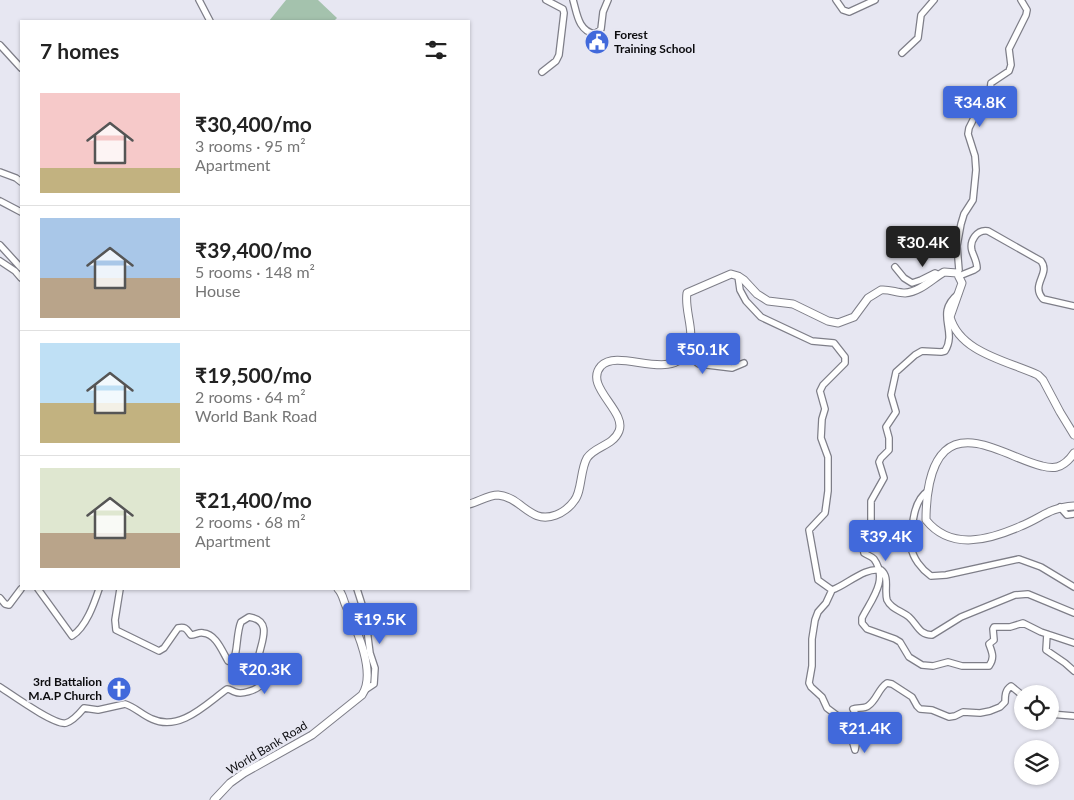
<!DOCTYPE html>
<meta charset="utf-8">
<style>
body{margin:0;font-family:Lato,sans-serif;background:#f2f2f2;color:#222;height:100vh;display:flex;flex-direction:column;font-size:19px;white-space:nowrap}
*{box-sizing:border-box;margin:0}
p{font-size:16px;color:#767676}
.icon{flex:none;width:28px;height:28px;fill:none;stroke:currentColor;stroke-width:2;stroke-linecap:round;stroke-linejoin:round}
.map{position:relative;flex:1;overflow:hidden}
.panel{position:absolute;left:20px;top:20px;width:450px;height:570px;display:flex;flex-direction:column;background:#fff;border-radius:0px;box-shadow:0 1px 4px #0004}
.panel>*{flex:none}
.buttons{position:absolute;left:1014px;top:685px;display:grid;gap:10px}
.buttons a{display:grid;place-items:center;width:45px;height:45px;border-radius:50%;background:#fff;box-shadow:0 1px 4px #0004;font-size:25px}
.price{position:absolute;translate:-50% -42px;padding:0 11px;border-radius:5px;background:#4169db;color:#fff;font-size:16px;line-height:32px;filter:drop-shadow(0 1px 2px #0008)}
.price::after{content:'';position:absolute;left:50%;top:30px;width:15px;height:11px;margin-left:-8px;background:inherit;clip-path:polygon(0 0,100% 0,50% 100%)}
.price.active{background:#222;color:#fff}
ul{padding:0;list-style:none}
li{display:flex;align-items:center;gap:15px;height:125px;padding:0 20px}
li+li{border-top:1px solid #e0e0e0}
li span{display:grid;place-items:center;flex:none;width:140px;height:100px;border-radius:0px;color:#555}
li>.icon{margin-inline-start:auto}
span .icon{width:60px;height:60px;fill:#fffc;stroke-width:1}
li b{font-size:21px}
h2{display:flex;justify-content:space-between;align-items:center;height:60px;padding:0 20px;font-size:21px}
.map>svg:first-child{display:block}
</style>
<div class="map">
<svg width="1074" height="800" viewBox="0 0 1074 800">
<rect width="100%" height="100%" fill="#e7e7f2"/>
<!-- green -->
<path fill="#a4c2ad" d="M 286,0 L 318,0 L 337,18 L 334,21 L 269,21 Z"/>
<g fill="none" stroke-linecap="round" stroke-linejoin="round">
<defs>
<path id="minor" d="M 199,0 L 210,21
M 573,0 C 577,13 578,31 595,34 L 601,29 L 603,12 L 608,0
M 836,0 L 843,10 L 849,12 L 875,0
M 0,45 L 21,68
M 902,53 L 918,38 L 921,15 L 934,0
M 542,72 L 556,61 L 559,55 L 564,13 L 563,9 L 546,0
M 0,172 L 16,178 L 21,182
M 0,201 L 21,212
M 0,245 L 21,268
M 0,261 L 15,271 L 21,278
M 895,267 L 904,278 L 912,283 L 921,280 L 935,273 L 939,275
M 957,273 L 959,270 L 957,246 L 961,224 L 964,214 L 973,200 L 976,170 L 975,156 L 968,134 L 969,128 L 977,112 L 989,100 L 991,83 L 1009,71 L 1011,65 L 1009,49 L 1026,15 L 1027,10 L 1021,0
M 738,276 L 740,290 L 746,301 L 761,317 L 812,341 L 834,343 L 845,357 L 845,363 L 823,385 L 820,391 L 825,409 L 822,419 L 821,438 L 828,457 L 828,491 L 825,513 L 809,530 L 818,580 L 832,590 C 847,585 864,567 881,570 C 890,577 884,590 887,600 C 891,609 902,611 909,617 C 917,624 919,635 932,635 L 961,617 L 1015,595 L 1028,594 L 1074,613
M 959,276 L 974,270 L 977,268 C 977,262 974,257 972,251 C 969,241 977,229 988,231 L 1041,261 C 1051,274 1030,284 1043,299 L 1074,306
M 958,294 C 934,314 958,330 945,351 L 941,352 L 922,351 L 915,355 L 896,372 L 891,395 L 896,412 L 886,427 L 889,438 L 889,450 L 881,458 L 879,462 L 884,478 L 871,501 L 871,523 L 863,547 L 864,553 C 867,555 871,556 874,559 C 889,580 871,600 862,618 L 862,623 L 867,629 L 895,639 L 900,642 L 909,657 L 922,665 L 933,666 L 948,662 L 962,666 L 989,666 C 995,658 992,652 989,644 L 994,640 L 993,629 L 994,627 L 1010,627 L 1023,623 L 1041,632 L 1074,643
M 691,341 C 694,350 689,358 699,364 L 732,368 L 744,363
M 928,491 C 912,501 912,529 911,547 C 913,558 921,569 931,576 L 946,575 L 1019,559 L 1041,567 L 1074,587
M 1060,507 L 1067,515 L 1074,514
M 38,589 L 72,636 C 86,627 94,604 99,589
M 357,589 L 365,614 L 370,653 L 375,668 L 374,684 L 365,690
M 832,590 L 826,603 L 818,612 L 815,620 L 812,639 L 812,666 L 809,683 L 811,687 L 822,697 L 827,708 L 843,720 L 848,726 L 855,750 L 859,727 L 858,718 L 853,709 C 857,707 864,709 868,706 C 877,700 878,689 887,683 L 892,684 L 912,697 L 917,706 L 920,709 L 932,710 L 949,717 L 955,716 L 963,712 L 980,713 L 990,711 L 1000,707 L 1005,702 C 1005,696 1005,690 1011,686 L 1022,695
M 0,598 L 5,604 L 9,605 L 21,589
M 1047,634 L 1046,650 L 1065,663 L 1074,671
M 0,687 C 11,694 55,726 66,723 C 73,721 79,714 84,708 L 98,710 L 125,704 C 135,707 142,715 152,719 C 180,732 206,704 227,689 C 230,689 232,691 235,692 C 242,695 255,690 260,686 C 263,676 258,671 258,662 C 258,647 276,621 249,617 L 241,622 C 236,633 238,656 232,662 L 228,661 C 222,651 216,634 203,633 C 199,632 195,635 191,635 C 187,630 186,626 178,628 L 164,648 L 159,651 L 116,630 L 115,620 L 120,589
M 1050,714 L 1074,716"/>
<path id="major" d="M 1074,453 C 1070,459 1064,465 1057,467 C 1052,468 1046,467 1042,466 C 1014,460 970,428 945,451 C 929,466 926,499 926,520 C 951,551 989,540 1021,526 C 1043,517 1048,508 1074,506
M 469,504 C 478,502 488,495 498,495 C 522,497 530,525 556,515 C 562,513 570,507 574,501 C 582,492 580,470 587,458 C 595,446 613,446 619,431 C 627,411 583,386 601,366 C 619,347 673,384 688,349 C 696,332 684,311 687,293 L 731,274 L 738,276 L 744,280 L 757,294 L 768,301 L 793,304 L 828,321 L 838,323 L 854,317 L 868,298 L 881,290 C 889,289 897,293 905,293 C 920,292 932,279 944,272 L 957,273 L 962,283 L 950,317 C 960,353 1008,361 1038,375 L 1043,380 L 1060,412 L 1074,435
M 214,800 L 230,783 L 244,773 L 312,735 L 362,695 C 377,673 356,628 346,606 C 343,600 343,594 338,589"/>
</defs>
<!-- minor casing -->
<use href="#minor" stroke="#7e7e88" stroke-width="8"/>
<!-- major casing -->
<use href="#major" stroke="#7e7e88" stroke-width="9"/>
<!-- minor -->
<use href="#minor" stroke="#fff" stroke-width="5.5"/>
<!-- major -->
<use href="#major" stroke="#fff" stroke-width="7"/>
</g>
<!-- icons -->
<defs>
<symbol id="civic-disc" viewBox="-11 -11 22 22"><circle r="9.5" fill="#4169db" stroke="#e7e7f2"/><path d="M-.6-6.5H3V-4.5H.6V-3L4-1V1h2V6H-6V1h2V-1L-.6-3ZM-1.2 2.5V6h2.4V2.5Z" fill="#fff"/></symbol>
<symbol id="church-disc" viewBox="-11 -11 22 22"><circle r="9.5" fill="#4169db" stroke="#e7e7f2"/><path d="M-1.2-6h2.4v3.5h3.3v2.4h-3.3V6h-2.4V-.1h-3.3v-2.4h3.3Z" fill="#fff"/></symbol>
</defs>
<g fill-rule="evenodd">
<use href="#civic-disc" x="583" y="28" width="28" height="28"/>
<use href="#church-disc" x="105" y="675" width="28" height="28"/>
</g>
<g text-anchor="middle" stroke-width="5" stroke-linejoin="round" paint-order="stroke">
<!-- poi labels -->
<g font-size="12" font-weight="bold" fill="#0c0c0f" stroke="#e7e7f2" text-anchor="start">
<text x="614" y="39">Forest<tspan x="614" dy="14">Training School</tspan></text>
<text x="102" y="686" text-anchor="end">3rd Battalion<tspan x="102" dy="14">M.A.P Church</tspan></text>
</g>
<!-- street labels -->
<g font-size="12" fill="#0c0c0f" stroke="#e7e7f2">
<text transform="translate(267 748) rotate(-31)" y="4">World Bank Road</text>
</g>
</g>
</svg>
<div class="buttons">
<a><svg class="icon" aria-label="locate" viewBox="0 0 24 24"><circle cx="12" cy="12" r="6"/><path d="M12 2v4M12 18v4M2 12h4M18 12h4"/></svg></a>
<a><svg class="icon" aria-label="layers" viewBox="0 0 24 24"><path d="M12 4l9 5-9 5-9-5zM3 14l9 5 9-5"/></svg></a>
</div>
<b class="price" style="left:980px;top:128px">₹34.8K</b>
<b class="price active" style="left:923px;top:268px">₹30.4K</b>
<b class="price" style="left:703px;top:375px">₹50.1K</b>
<b class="price" style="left:886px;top:562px">₹39.4K</b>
<b class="price" style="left:380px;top:645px">₹19.5K</b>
<b class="price" style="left:265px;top:695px">₹20.3K</b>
<b class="price" style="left:865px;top:754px">₹21.4K</b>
<section class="panel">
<h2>7 homes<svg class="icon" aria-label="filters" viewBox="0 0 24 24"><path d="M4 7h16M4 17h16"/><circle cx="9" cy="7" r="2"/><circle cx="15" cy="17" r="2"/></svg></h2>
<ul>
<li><span style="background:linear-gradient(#f6c9c9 75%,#c2b280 0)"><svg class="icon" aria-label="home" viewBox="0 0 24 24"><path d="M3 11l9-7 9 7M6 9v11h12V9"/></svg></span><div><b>₹30,400/mo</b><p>3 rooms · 95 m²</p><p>Apartment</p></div></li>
<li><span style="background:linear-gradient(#a9c7e8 60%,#b9a48a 0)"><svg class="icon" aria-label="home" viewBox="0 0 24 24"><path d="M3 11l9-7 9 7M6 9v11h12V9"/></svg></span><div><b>₹39,400/mo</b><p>5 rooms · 148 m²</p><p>House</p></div></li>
<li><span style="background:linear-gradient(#bfe0f5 60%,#c2b280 0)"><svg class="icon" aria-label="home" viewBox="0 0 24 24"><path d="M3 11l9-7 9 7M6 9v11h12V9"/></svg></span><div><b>₹19,500/mo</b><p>2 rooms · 64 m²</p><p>World Bank Road</p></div></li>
<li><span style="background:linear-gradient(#dfe7d0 65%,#b9a48a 0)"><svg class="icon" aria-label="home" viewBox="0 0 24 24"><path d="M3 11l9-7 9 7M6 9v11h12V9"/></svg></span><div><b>₹21,400/mo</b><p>2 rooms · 68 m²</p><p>Apartment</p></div></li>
</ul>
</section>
</div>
